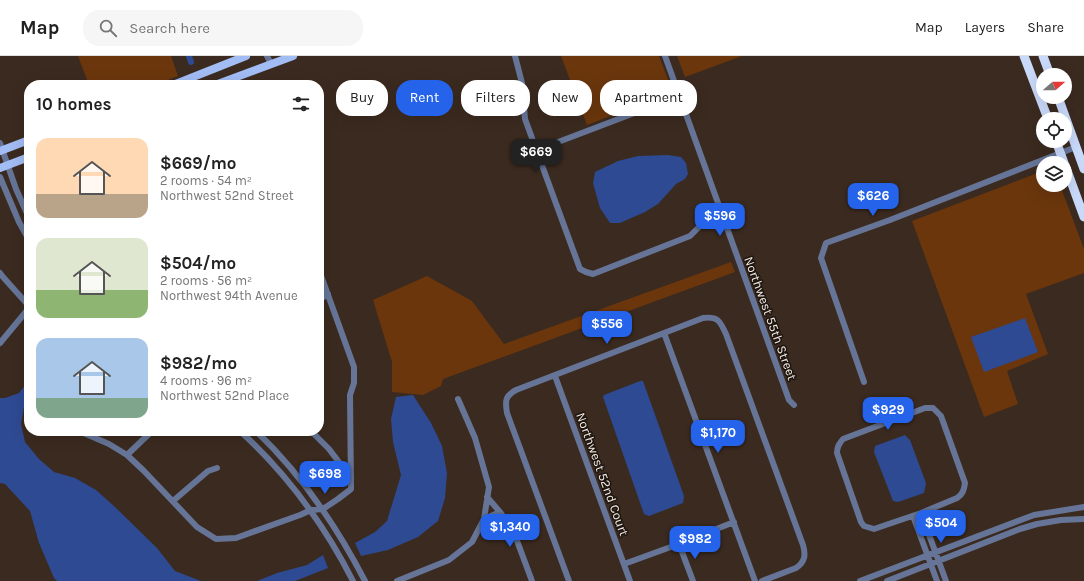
<!DOCTYPE html>
<meta charset="utf-8">
<style>
body{margin:0;font-family:Karla,sans-serif;background:#f6f6f6;color:#222;height:100vh;display:flex;flex-direction:column;font-size:15px;white-space:nowrap}
*{box-sizing:border-box;margin:0}
p{font-size:13px;color:#767676}
.icon{flex:none;width:22px;height:22px;fill:none;stroke:currentColor;stroke-width:2;stroke-linecap:round;stroke-linejoin:round}
.map{position:relative;flex:1;overflow:hidden}
.sheet{position:absolute;left:24px;top:24px;width:300px;height:356px;display:flex;flex-direction:column;background:#fff;border-radius:16px;box-shadow:0 4px 16px #0002}
.sheet>*{flex:none}
.guide{position:absolute;left:336px;top:24px;width:380px;height:36px;display:flex;gap:8px}
.needle{width:26px;rotate:70deg}
.buttons{position:absolute;left:1036px;top:12px;display:grid;gap:8px}
.buttons a{display:grid;place-items:center;width:36px;height:36px;border-radius:50%;background:#fff;box-shadow:0 4px 16px #0002;font-size:20px}
.price{position:absolute;translate:-50% -34px;padding:0 9px;border-radius:8px;background:#2563eb;color:#fff;font-size:13px;line-height:26px;filter:drop-shadow(0 1px 2px #0008)}
.price::after{content:'';position:absolute;left:50%;top:24px;width:12px;height:9px;margin-left:-6px;background:inherit;clip-path:polygon(0 0,100% 0,50% 100%)}
.price.on{background:#222;color:#fff}
ul{padding:0;list-style:none}
li{display:flex;align-items:center;gap:12px;height:100px;padding:0 12px}
li span{display:grid;place-items:center;flex:none;width:112px;height:80px;border-radius:12px;color:#555}
li>.icon{margin-inline-start:auto}
span .icon{width:48px;height:48px;fill:#fffc;stroke-width:1}
li b{font-size:17px}
h2{display:flex;justify-content:space-between;align-items:center;height:48px;padding:0 12px;font-size:17px}
.pill{padding:0 14px;border-radius:16px;background:#fff;box-shadow:0 4px 16px #0002;font-size:14px;line-height:36px}
.pill.on{background:#2563eb;color:#fff}
header{display:flex;align-items:center;gap:24px;box-sizing:border-box;height:56px;padding:0 20px;background:#fff;border-bottom:1px solid #e0e0e0}
header strong{font-size:19px}
nav{display:flex;gap:22px;margin-inline-start:auto;font-size:14px}
.search{width:280px;height:36px;background:#f6f6f6;display:flex;align-items:center;gap:10px;box-sizing:border-box;padding:0 14px;border-radius:16px;color:#767676;font-size:15px}
.map>svg:first-child{display:block}
</style>
<header>
<strong>Map</strong>
<div class="search"><svg class="icon" aria-label="search" viewBox="0 0 24 24"><circle cx="10" cy="10" r="6"/><path d="M15 15l6 6"/></svg>Search here</div>
<nav><a>Map</a><a>Layers</a><a>Share</a></nav>
</header>
<div class="map">
<svg width="1084" height="525" viewBox="0 0 1084 525">
<rect width="100%" height="100%" fill="#3b2a1f"/>
<!-- green -->
<path fill="#6b360c" d="M 78,0 L 171,0 L 178,20 L 155,29 L 89,29 Z
M 561,0 L 659,0 L 673,36 L 587,69 Z
M 677,0 L 742,0 L 685,21 Z
M 1043,115 L 1043,129 L 1060,129 L 1084,193 L 1084,217 L 1026,238 L 1048,298 L 1007,315 L 1018,348 L 984,361 L 912,165 Z
M 731,206 L 735,216 L 443,323 L 441,330 L 423,339 L 392,336 L 392,306 L 373,244 L 427,220 L 472,245 L 504,288 Z"/>
<!-- water -->
<path fill="#2e4a92" d="M 668,99 L 681,101 L 686,107 L 688,118 L 685,123 L 676,128 L 658,148 L 645,156 L 620,167 L 610,167 L 600,152 L 593,127 L 595,116 L 618,105 L 638,100 Z
M 1025,262 L 1038,296 L 984,316 L 971,281 Z
M 29,324 L 29,340 L 25,345 L 21,368 L 25,386 L 39,403 L 54,416 L 75,422 L 96,434 L 115,451 L 157,492 L 175,515 L 201,525 L 57,525 L 54,522 L 39,487 L 30,455 L 5,428 L 0,427 L 0,342 L 5,342 L 19,337 Z
M 640,325 L 643,325 L 684,440 L 683,447 L 649,460 L 644,458 L 603,341 L 604,339 Z
M 413,339 L 431,367 L 442,390 L 447,417 L 445,442 L 438,465 L 418,481 L 388,494 L 361,500 L 355,487 L 375,476 L 387,465 L 401,419 L 393,386 L 391,363 L 396,341 Z
M 905,379 L 910,384 L 926,427 L 924,437 L 898,446 L 893,445 L 874,396 L 875,390 Z
M 323,499 L 328,512 L 295,525 L 257,525 L 277,517 L 307,509 Z"/>
<g fill="none" stroke-linecap="round" stroke-linejoin="round">
<!-- canal -->
<path stroke="#2e4a92" stroke-width="6" d="M 189,0 L 191,6"/>
<!-- minor -->
<path stroke="#667597" stroke-width="6" d="M 267,0 L 271,8
M 515,0 L 522,27 L 525,63 L 580,213 L 586,216 L 593,218 L 690,180 L 701,169
M 665,0 L 789,344 L 794,349
M 0,87 L 16,133 L 29,162
M 537,94 L 645,53 L 662,55
M 0,121 L 19,166 L 29,184
M 0,217 L 3,221 L 29,250
M 319,244 L 328,238
M 664,277 L 755,525
M 0,287 L 29,252
M 555,320 L 630,525
M 864,326 L 821,202 L 826,187 L 890,164 L 1076,91
M 925,352 L 933,352 L 941,360 L 965,427 C 964,434 963,438 957,442 L 921,457 L 874,473 L 864,470 L 861,466 L 837,397 C 837,391 839,388 843,383 Z
M 79,375 L 109,388 L 127,399 L 144,415 L 197,471 L 216,483 L 236,482 L 300,459 L 311,454 L 323,453 L 338,443 L 351,433 L 350,339 L 354,327 L 354,311 L 319,214
M 240,375 C 287,418 324,468 353,525
M 256,375 C 302,419 336,469 365,525
M 311,375 L 329,393 L 351,422
M 127,399 L 152,375
M 487,441 L 500,456
M 173,445 L 208,415 L 217,412
M 921,457 L 946,525
M 913,460 L 937,525
M 484,463 L 500,456 L 513,474 L 532,525
M 679,488 L 693,525
M 624,508 L 679,488 L 734,466
M 397,525 L 449,504 L 472,486 L 484,463 L 489,431 L 475,382 L 458,343
M 569,525 L 507,357 C 505,345 505,340 516,334 L 703,262 C 718,260 720,265 726,278 L 803,489 C 806,499 805,506 796,512 L 762,525
M 860,525 L 1034,459 L 1084,451
M 887,525 L 1020,473 L 1037,468 L 1061,464 L 1084,463"/>
<!-- major -->
<path stroke="#a2bcf4" stroke-width="8" d="M 173,29 L 246,0
M 215,29 L 293,0
M 0,95 L 29,84
M 0,112 L 29,101"/>
<!-- highway -->
<path stroke="#c9d9fa" stroke-width="9" d="M 1024,0 L 1048,63
M 1043,0 L 1050,19
M 1058,41 L 1084,113
M 1056,85 L 1064,107
M 1065,109 L 1084,161"/>
</g>
<g text-anchor="middle" stroke-width="3" stroke-linejoin="round" paint-order="stroke">
<!-- street labels -->
<g font-size="13" fill="#f7ece4" stroke="#1c1510">
<text transform="translate(771 262) rotate(70)" y="5">Northwest 55th Street</text>
<text transform="translate(603 418) rotate(70)" y="5">Northwest 52nd Court</text>
</g>
</g>
</svg>
<div class="buttons">
<a><svg class="needle" viewBox="-14 -14 28 28"><path d="M0-13l5 13h-10z" fill="#e53935"/><path d="M0 13l5-13h-10z" fill="#767676"/></svg></a>
<a><svg class="icon" aria-label="locate" viewBox="0 0 24 24"><circle cx="12" cy="12" r="6"/><path d="M12 2v4M12 18v4M2 12h4M18 12h4"/></svg></a>
<a><svg class="icon" aria-label="layers" viewBox="0 0 24 24"><path d="M12 4l9 5-9 5-9-5zM3 14l9 5 9-5"/></svg></a>
</div>
<b class="price on" style="left:536px;top:117px">$669</b>
<b class="price" style="left:873px;top:161px">$626</b>
<b class="price" style="left:720px;top:181px">$596</b>
<b class="price" style="left:607px;top:289px">$556</b>
<b class="price" style="left:888px;top:375px">$929</b>
<b class="price" style="left:718px;top:398px">$1,170</b>
<b class="price" style="left:325px;top:439px">$698</b>
<b class="price" style="left:941px;top:488px">$504</b>
<b class="price" style="left:510px;top:492px">$1,340</b>
<b class="price" style="left:695px;top:504px">$982</b>
<div class="guide">
<a class="pill">Buy</a>
<a class="pill on">Rent</a>
<a class="pill">Filters</a>
<a class="pill">New</a>
<a class="pill">Apartment</a>
</div>
<section class="sheet">
<h2>10 homes<svg class="icon" aria-label="filters" viewBox="0 0 24 24"><path d="M4 7h16M4 17h16"/><circle cx="9" cy="7" r="2"/><circle cx="15" cy="17" r="2"/></svg></h2>
<ul>
<li><span style="background:linear-gradient(#ffd9b3 70%,#b9a48a 0)"><svg class="icon" aria-label="home" viewBox="0 0 24 24"><path d="M3 11l9-7 9 7M6 9v11h12V9"/></svg></span><div><b>$669/mo</b><p>2 rooms · 54 m²</p><p>Northwest 52nd Street</p></div></li>
<li><span style="background:linear-gradient(#dfe7d0 65%,#8fb573 0)"><svg class="icon" aria-label="home" viewBox="0 0 24 24"><path d="M3 11l9-7 9 7M6 9v11h12V9"/></svg></span><div><b>$504/mo</b><p>2 rooms · 56 m²</p><p>Northwest 94th Avenue</p></div></li>
<li><span style="background:linear-gradient(#a9c7e8 75%,#7fa58c 0)"><svg class="icon" aria-label="home" viewBox="0 0 24 24"><path d="M3 11l9-7 9 7M6 9v11h12V9"/></svg></span><div><b>$982/mo</b><p>4 rooms · 96 m²</p><p>Northwest 52nd Place</p></div></li>
</ul>
</section>
</div>
